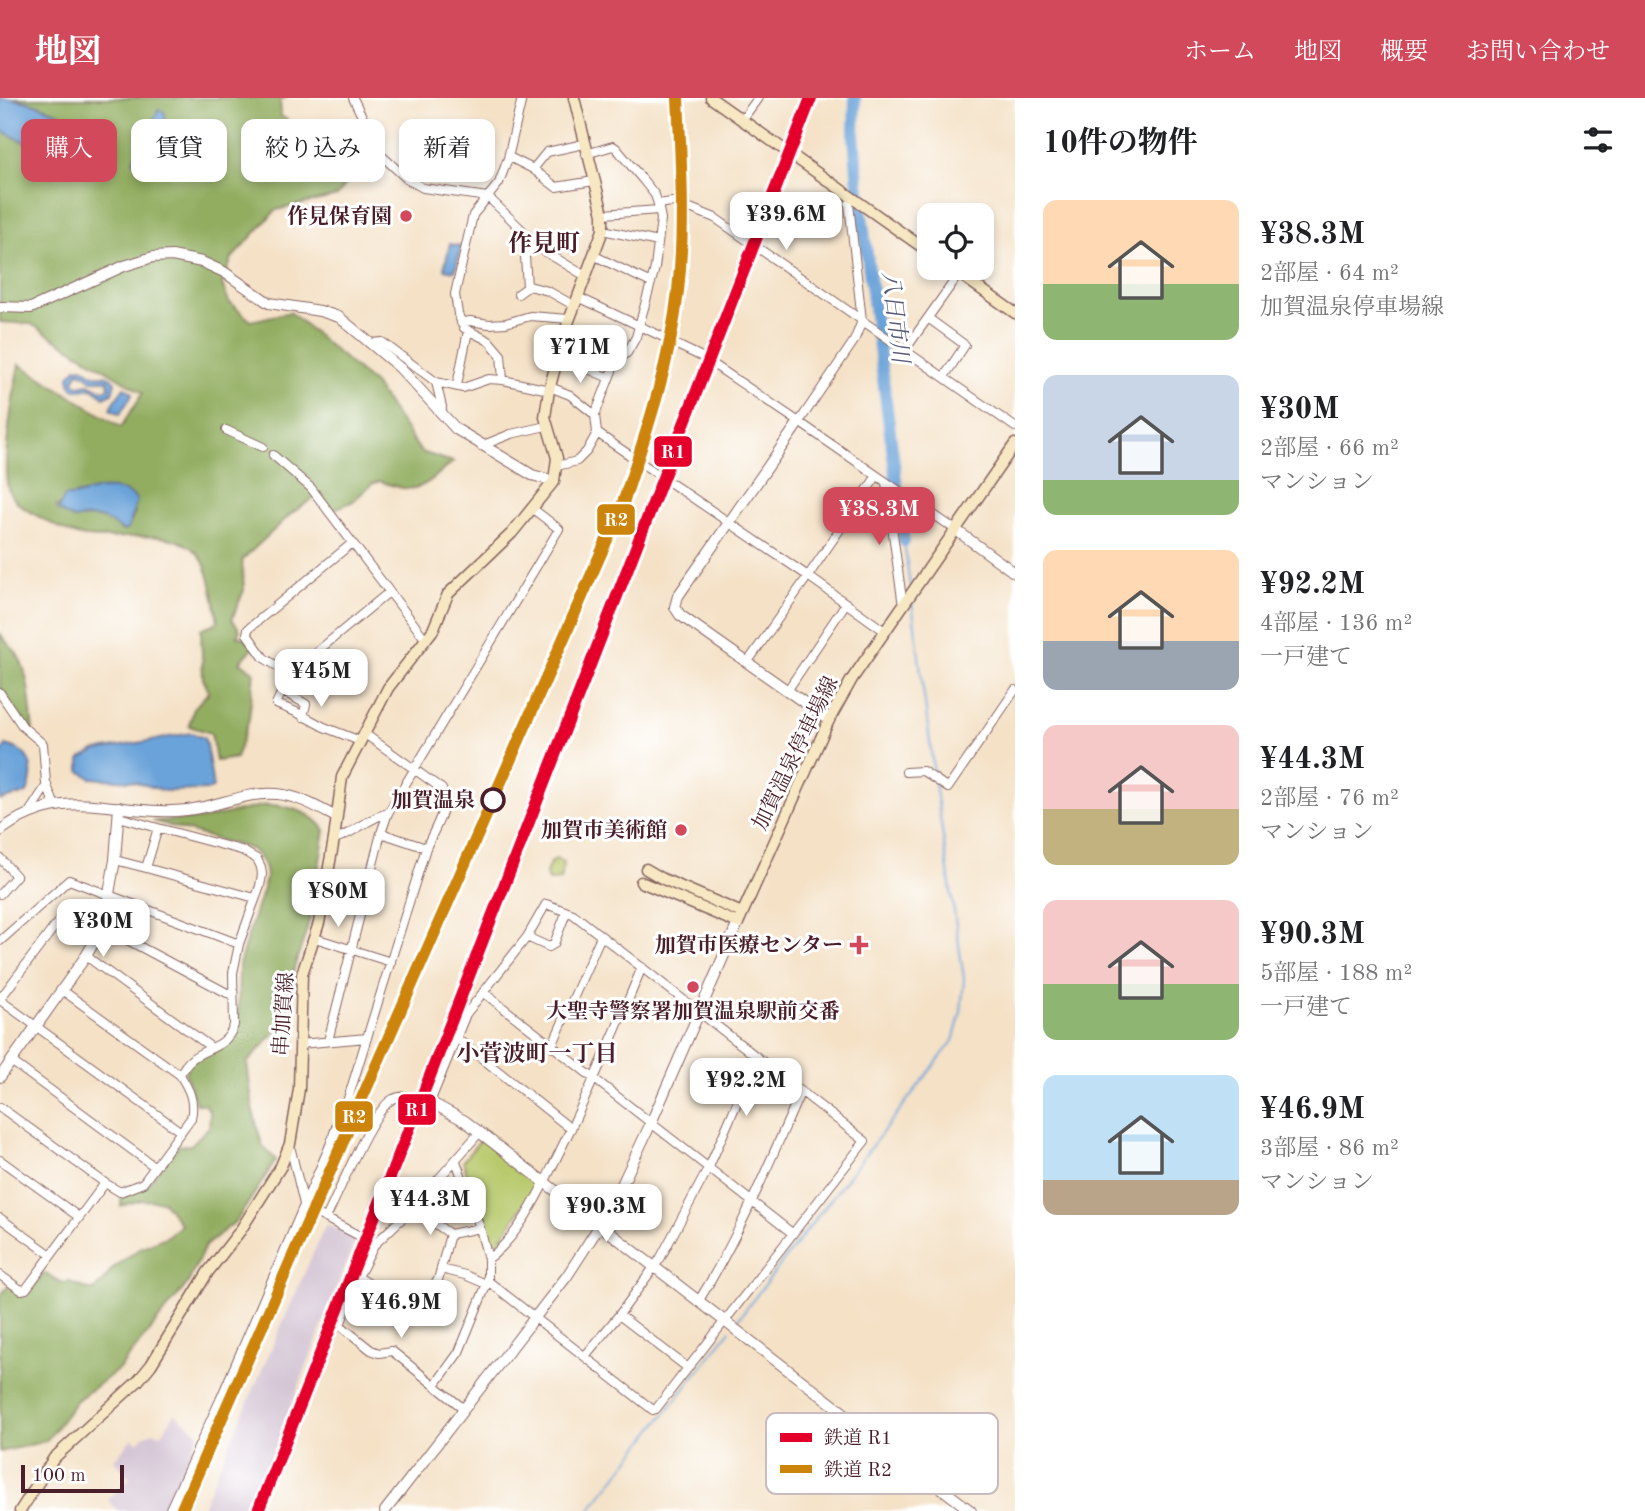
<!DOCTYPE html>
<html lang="ja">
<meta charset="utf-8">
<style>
body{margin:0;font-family:"Old Standard TT","Noto Serif JP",serif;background:#f2f2f2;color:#202124;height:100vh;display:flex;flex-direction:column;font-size:26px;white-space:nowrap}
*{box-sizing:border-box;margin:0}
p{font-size:23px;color:#757577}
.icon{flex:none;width:38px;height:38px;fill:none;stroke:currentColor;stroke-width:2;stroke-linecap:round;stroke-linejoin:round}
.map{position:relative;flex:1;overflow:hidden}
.sheet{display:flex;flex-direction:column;background:#fff;width:630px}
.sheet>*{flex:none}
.hud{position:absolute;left:21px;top:21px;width:665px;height:63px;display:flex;gap:14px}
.tools{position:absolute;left:917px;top:105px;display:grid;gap:14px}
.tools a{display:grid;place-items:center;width:77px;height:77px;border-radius:14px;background:#fff;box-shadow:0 4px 10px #0003;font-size:35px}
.scale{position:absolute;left:21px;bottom:18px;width:103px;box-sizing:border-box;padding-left:7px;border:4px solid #4a1f2b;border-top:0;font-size:19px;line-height:24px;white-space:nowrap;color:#4a1f2b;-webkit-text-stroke:5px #fff;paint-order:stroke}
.price{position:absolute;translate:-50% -60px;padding:0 16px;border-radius:14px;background:#fff;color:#222;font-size:23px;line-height:46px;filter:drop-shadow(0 2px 4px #0008)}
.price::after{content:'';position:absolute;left:50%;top:42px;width:21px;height:16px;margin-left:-10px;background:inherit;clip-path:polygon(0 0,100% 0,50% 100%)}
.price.on{background:#d1495b;color:#fff}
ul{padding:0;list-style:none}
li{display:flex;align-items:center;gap:21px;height:175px;padding:0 28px}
li span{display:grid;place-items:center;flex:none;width:196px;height:140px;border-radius:14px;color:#555}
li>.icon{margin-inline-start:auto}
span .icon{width:84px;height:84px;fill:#fffc;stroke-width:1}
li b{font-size:30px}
h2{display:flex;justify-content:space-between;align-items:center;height:84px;padding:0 28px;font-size:30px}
.tag{padding:0 24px;border-radius:14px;background:#fff;box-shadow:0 4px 10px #0003;font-size:24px;line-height:63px}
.tag.on{background:#d1495b;color:#fff}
header{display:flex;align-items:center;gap:42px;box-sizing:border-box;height:98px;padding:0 35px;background:#d1495b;color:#fff}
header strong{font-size:33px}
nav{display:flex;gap:38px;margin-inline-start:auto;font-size:24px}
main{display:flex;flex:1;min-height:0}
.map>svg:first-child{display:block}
</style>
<header>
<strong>地図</strong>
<nav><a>ホーム</a><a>地図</a><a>概要</a><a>お問い合わせ</a></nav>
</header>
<main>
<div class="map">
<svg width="1015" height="1413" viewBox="0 0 1015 1413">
<rect width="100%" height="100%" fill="#fff"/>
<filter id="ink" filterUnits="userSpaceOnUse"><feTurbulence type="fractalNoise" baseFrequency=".0143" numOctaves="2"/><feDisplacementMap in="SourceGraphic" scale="14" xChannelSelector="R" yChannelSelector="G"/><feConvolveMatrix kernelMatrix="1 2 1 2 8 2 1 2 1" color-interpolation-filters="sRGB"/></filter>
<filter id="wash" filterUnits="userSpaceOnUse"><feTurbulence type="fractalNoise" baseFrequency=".00686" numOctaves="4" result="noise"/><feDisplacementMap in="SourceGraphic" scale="28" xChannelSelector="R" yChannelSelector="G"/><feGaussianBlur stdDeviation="1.57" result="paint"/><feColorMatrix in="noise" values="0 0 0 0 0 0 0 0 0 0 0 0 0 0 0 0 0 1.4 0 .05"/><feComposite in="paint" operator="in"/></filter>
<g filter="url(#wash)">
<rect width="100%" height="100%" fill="#f4e1c6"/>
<!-- industrial -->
<path fill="#cfbdcf" d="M 326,1126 L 356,1140 L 251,1413 L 200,1413 Z
M 175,1315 L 199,1335 L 164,1413 L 118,1413 L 108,1402 L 130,1380 L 114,1362 L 132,1340 L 137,1344 L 145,1337 L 154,1334 L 162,1336 Z"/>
<!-- green -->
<path fill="#b8c96c" stroke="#81744c" stroke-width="2" d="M 556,761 L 564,765 L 560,782 L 549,783 L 546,777 C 547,771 549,763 556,761 Z
M 481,1041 L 538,1085 L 498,1145 L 487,1142 L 463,1063 Z"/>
<!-- forest -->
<path fill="#92ad60" stroke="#6e6646" stroke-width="2" fill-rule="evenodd" d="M 14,0 L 285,0 L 280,3 L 281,18 L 287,22 L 287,28 L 283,31 C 274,30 249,35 246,46 C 244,49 246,54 246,57 L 252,59 L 270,50 L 280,56 L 284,68 L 293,79 L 307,75 L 310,79 L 325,81 L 329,70 L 321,59 L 322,51 L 339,40 L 346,46 L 359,68 L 337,98 L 276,112 L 232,160 L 222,186 L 229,204 L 251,223 L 290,214 L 374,286 L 421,354 L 453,364 C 423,388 419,399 380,383 L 372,386 L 352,404 L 332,412 L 320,396 L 292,415 L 242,462 L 244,492 L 232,521 L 240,532 L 237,538 L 245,540 L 253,550 L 240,564 L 254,574 L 249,621 L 236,660 L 216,663 L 211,635 L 189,628 L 194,610 L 209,594 L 203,581 L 201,531 L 218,524 C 215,506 210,470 199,457 C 172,425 114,446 80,438 C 67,435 53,427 41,420 C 30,414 15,406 9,393 C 0,369 14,293 19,266 L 121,329 L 143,295 L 31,226 L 0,224 L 0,32 L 42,52 L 61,66 L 85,35 C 68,15 38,7 14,0 ZM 162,34 L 150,71 L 134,61 L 144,44 ZM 99,391 L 115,391 L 125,393 L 135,414 L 128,431 L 121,432 L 107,421 L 87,418 L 57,409 L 73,398 Z
M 0,535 C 5,545 12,548 17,556 C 30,577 30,609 33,633 L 25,626 L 0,589 Z
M 266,707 C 287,707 313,714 325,732 L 313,806 L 307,831 L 294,870 L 284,924 L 247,965 L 253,1013 L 262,1047 L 276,1062 L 237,1122 L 205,1148 L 188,1185 L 119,1271 L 77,1302 L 46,1343 L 0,1354 L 0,1198 L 9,1187 L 22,1195 L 30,1194 L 44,1175 L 63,1185 L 70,1184 L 88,1192 L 94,1192 L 103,1184 L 112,1171 L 140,1150 L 166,1139 L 181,1127 L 163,1103 L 141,1102 L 121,1108 L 121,1098 L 146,1088 L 178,1048 L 191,1047 L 209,1029 L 210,1014 L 205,1006 L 196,1006 L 185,974 L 192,962 L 221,950 L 235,935 L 238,927 L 239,866 L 266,781 C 266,767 261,760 251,751 L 153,723 L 203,721 Z"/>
<!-- water -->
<path fill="#6aa3d9" stroke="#5a6182" stroke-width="2" fill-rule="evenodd" d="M 0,0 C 26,0 68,15 85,35 L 61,66 L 42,52 L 0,32 Z
M 159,11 L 165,15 L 165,22 L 147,75 L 134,64 L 134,61 Z
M 450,146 L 461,148 L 455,173 L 444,171 Z
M 81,269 C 86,270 90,276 95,277 C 105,278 108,275 115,284 L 112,295 L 104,299 L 93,290 C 79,291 71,298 69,278 L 76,270 ZM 78,274 L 85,276 L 92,282 L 108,282 L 109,290 L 103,292 L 89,286 L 79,288 L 74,284 Z
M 124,289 L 133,295 L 120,316 L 110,311 Z
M 99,391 C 113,390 127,391 137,402 L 128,431 L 123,433 C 102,418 98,417 73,421 L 58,412 L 65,398 L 73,398 Z
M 191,635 L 204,640 L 206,645 L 213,689 L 209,692 L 165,693 L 132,683 L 91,680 L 80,673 L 80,661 L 95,653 Z
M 6,647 C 32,653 36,672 27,695 L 0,702 L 0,658 Z"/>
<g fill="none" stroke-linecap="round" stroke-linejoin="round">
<!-- stream -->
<path stroke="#6aa3d9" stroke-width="2" d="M 904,443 L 910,488
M 912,504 L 934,676
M 736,1224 L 953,943 L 961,914 L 964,881 L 935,685
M 589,1413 L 730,1232"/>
<!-- river -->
<path stroke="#6aa3d9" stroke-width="12" d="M 855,0 L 854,37 L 858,86 L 904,443"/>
</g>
</g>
<g filter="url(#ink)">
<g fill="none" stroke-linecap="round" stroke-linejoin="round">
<!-- minor-tunnel -->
<path stroke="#d2baa7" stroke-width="8" stroke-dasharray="8 4" stroke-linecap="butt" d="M 663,239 L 679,248"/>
<defs>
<path id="minor" d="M 353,0 L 381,57 L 407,81 L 423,90 L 488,99 L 544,153 L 587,179
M 742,22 L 758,0
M 509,59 L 533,71 L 556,89 L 594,83
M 533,71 L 547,54 L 584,46
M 658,106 L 672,104 L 678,106
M 690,110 L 715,120 L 1015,329
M 603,116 L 659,112
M 603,132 L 658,144
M 595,158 L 651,185
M 527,189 L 525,158 L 534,145
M 518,196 L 529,188 L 548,193 L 575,208
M 578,199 L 663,239
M 928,220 L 965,247 L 944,279
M 461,225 L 470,223 L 489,226 L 506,225 L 530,218 L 569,221
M 564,236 L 615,265
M 371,245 L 382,244 L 436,284 L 463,290 L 489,281 L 503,282 L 549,292
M 679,248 L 704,260 L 799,324 L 956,432
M 905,252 L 959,176
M 555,265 L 581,268 L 609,280
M 503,282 L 501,257 L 489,243 L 464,230 L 458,216 L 455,196 L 473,117 L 499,85 L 508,60 L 522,0
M 436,284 L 442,309 L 441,316
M 457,287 L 468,233
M 550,289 L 570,297 L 595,317
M 799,324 L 854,243 L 862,223 L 849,106
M 226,332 L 263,349
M 597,335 L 808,478 L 876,379
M 481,348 L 511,336 L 546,328
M 273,357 L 311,390 L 426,542
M 557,368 L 577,363 L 587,353 L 597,335 L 595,317 L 615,265 L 627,255 L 636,239 L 655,170 L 661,121 L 658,106 L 655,97 L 643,82 L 616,50 L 613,48 L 586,56
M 886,385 L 903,508
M 747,565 L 808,478 L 886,534
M 290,576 L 264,560 L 247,536 L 248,531 L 351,446
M 282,593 L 306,606 L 303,619
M 787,593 L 846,505
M 0,595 L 23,629 L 43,646 L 46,685 L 55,708
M 360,643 L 324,629 L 296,614 L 276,606 L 290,576 L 389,494
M 906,674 L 923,673 L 948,690 L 1015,592
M 28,716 L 47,687
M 119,719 L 158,730
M 381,735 L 426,750
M 334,741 C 354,736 369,719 388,715
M 0,760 L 16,778 L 0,796
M 146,770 L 255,800
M 527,839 L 549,849 L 554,846 L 566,815
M 315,840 L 391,864
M 0,843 L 69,782 L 239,846
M 86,858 L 212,950
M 62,892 L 180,977
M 483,894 L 792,1135
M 0,901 L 64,816 L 103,829 L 227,895 L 233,896
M 0,902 L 181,1034
M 455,939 L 571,1031
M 328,943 L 381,735 L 388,715 L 559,431 L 533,411
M 300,946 L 367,940
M 552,948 L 601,838
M 11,963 L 155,1069
M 0,1009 L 105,1085 L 120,1094 L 143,1085 L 191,1020 C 195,1003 189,991 180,977 C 194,945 224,958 234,927 L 233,875 L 239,846 L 260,788 L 262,777 L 261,769 L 257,761 L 241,752 L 158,730 L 146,770 L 115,762
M 290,1048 L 304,1106
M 0,1062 L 79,1119
M 304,1109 L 375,1146
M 413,1110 L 450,1136 L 438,1182 L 413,1212 L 358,1179 L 375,1146 L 413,1110 L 480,1034
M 0,1120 L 51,1157
M 326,1120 C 338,1097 373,1010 393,1001 C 405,995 418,1001 430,1004 L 466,916 L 527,839 L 546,806 L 573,816 L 865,1043 L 656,1311 L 653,1312 L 488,1183
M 450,1136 L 480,1130
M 488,1161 C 521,1137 541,1091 559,1055 C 589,994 616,932 642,869
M 441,1171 L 465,1177 L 486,1186
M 0,1177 L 21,1192 L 26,1191 L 105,1085
M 358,1179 L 340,1227 L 371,1252 L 379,1255 L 392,1253 L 464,1311
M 698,1204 C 740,1137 769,1065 801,993
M 619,1217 L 688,1270
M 585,1258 L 619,1217 L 660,1161 L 709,1069 L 757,959
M 435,1287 L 459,1254 L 488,1183 L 488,1161 L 480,1130 L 456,1063
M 169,1413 L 220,1302 L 330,1047 L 338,1023 L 346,1007 L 426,750 C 433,733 450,709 442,691 L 365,636"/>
<path id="tertiary" d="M 0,209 L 31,210 L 124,168 L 153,159 L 172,158 L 202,164 L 224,174 L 269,205 L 320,213 L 339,219 L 400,270 L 456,331 L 532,377 L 554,383
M 799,324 L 678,498 L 675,509 L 680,517 L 829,622
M 956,432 L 1015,475
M 0,733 C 66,683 117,720 187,712 C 217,709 246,693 277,696 C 299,698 317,709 336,719
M 0,979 L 86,858 L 103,829 L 115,762 L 119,709
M 430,1004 L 465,1023 L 971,1413
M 385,1413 L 567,1178 L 600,1127 L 619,1093 L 651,1025 L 738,825"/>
<path id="secondary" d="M 711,0 L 929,154
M 951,170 L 1015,215
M 646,771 L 663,781 L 742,815
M 641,784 L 738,825 L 829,622 L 852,581 L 1015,346
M 20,1413 L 54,1360 L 138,1283 L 151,1267 L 208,1174 L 240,1133 L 281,1068 L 290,1046 L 299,991 L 302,876 L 319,825 L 334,741 L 342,679 L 388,590 L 433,532 L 448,496 L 512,435 L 554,383 L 557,360 L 545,319 L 549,292 L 564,236 L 603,132 L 603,116 L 574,0"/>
</defs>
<!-- minor casing -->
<use href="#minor" stroke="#866361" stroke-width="10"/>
<!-- tertiary casing -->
<use href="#tertiary" stroke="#866361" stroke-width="12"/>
<!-- secondary casing -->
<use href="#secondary" stroke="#866361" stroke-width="13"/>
<!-- minor -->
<use href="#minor" stroke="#fff" stroke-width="8"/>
<!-- tertiary -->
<use href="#tertiary" stroke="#fff" stroke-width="10"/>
<!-- secondary -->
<use href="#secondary" stroke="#f7e8c3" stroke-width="10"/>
<defs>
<path id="rail-1" d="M 258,1413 L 428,983 L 811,0"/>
<path id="rail-2" d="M 181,1413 L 623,405 C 646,336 670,266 678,193 C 685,129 681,64 678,0"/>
</defs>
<!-- rail-1 casing -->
<use href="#rail-1" stroke="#fff" stroke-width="18"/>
<!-- rail-2 casing -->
<use href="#rail-2" stroke="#fff" stroke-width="18"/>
<!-- rail-1 -->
<use href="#rail-1" stroke="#e4002b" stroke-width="12"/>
<!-- rail-2 -->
<use href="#rail-2" stroke="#cc840b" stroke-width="12"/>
</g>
</g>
<!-- markers -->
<g fill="#d1495b" stroke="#fff" stroke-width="2.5">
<circle cx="406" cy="118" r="7"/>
<circle cx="681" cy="732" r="7"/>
<path d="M855.5 836.5h7v7h7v7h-7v7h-7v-7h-7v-7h7z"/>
<circle cx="693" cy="889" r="7"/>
</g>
<circle fill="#fff" stroke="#4a1f2b" stroke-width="3.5" cx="493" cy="702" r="11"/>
<g text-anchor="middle" stroke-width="6" stroke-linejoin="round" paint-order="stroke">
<!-- poi labels -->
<g font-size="21" font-weight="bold" fill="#4a1f2b" stroke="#fff" text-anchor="end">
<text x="392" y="125">作見保育園</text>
<text x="667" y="739">加賀市美術館</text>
<text x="843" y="854">加賀市医療センター</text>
<text x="693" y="920" text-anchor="middle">大聖寺警察署加賀温泉駅前交番</text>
</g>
<!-- street labels -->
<g font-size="21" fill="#4a1f2b" stroke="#fff">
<text transform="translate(795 655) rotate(-64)" y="7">加賀温泉停車場線</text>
<text transform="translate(283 916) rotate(-86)" y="7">串加賀線</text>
</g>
<!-- stop labels -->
<g font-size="21" font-weight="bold" fill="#4a1f2b" stroke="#fff" text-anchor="end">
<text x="475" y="709">加賀温泉</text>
</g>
<!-- water labels -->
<g font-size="23" font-style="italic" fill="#585a79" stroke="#fff">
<text transform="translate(896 219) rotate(83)" y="8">八日市川</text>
</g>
<!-- neighbourhood labels -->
<g font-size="23" font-weight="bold" fill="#4a1f2b" stroke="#fff">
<text x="537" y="963">小菅波町一丁目</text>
</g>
<!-- quarter labels -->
<g font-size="24" font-weight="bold" fill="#4a1f2b" stroke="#fff">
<text x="544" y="153">作見町</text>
</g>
</g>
<!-- legend -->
<rect x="766" y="1315" width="232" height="81" rx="10" fill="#fff" stroke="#c9bcbf" stroke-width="2"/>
<rect x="780" y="1335" width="32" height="9" fill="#e4002b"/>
<rect x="780" y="1367" width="32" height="8" fill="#cc840b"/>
<g font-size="19" fill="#4a1f2b">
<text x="824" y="1346">鉄道 R1</text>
<text x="824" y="1378">鉄道 R2</text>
</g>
<g stroke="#fff" stroke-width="2.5">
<rect x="653" y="337" width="40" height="33" rx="7" fill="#e4002b"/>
<rect x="596" y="405" width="40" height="33" rx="7" fill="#cc840b"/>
<rect x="397" y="995" width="40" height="33" rx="7" fill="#e4002b"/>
<rect x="334" y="1002" width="40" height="33" rx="7" fill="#cc840b"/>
</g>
<g font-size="19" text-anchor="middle" font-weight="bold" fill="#fff">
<text x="673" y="360">R1</text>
<text x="616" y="428">R2</text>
<text x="417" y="1018">R1</text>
<text x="354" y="1025">R2</text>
</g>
</svg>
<div class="tools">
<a><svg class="icon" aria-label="locate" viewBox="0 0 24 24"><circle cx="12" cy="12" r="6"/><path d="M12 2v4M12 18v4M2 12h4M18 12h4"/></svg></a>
</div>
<div class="scale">100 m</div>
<b class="price" style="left:786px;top:154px">¥39.6M</b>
<b class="price" style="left:580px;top:287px">¥71M</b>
<b class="price on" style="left:879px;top:449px">¥38.3M</b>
<b class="price" style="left:321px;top:611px">¥45M</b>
<b class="price" style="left:338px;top:831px">¥80M</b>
<b class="price" style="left:103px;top:861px">¥30M</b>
<b class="price" style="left:746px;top:1020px">¥92.2M</b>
<b class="price" style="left:430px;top:1139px">¥44.3M</b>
<b class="price" style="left:606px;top:1146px">¥90.3M</b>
<b class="price" style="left:401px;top:1242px">¥46.9M</b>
<div class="hud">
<a class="tag on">購入</a>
<a class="tag">賃貸</a>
<a class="tag">絞り込み</a>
<a class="tag">新着</a>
</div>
</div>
<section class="sheet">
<h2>10件の物件<svg class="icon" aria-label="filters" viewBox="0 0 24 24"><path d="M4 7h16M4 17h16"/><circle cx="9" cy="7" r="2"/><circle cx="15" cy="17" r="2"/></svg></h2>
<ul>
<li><span style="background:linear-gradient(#ffd9b3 60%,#8fb573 0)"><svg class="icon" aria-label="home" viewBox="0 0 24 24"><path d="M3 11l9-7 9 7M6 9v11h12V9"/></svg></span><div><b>¥38.3M</b><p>2部屋 · 64 m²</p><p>加賀温泉停車場線</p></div></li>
<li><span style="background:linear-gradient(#c9d6e8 75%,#8fb573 0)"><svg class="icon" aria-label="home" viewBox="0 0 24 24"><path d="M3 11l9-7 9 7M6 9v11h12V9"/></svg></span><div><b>¥30M</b><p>2部屋 · 66 m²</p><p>マンション</p></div></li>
<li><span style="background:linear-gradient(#ffd9b3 65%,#9aa5b1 0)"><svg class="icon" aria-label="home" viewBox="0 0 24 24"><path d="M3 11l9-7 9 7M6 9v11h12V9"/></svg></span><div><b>¥92.2M</b><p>4部屋 · 136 m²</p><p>一戸建て</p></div></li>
<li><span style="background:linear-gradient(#f6c9c9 60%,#c2b280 0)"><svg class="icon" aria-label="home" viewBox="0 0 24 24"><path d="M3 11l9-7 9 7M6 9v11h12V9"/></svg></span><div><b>¥44.3M</b><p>2部屋 · 76 m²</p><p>マンション</p></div></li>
<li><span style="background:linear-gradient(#f6c9c9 60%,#8fb573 0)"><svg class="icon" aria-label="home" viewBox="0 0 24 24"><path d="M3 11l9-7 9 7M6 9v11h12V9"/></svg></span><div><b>¥90.3M</b><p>5部屋 · 188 m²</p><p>一戸建て</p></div></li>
<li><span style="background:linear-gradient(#bfe0f5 75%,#b9a48a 0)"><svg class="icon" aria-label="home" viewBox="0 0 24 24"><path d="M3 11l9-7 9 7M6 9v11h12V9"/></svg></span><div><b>¥46.9M</b><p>3部屋 · 86 m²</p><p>マンション</p></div></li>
</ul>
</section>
</main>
